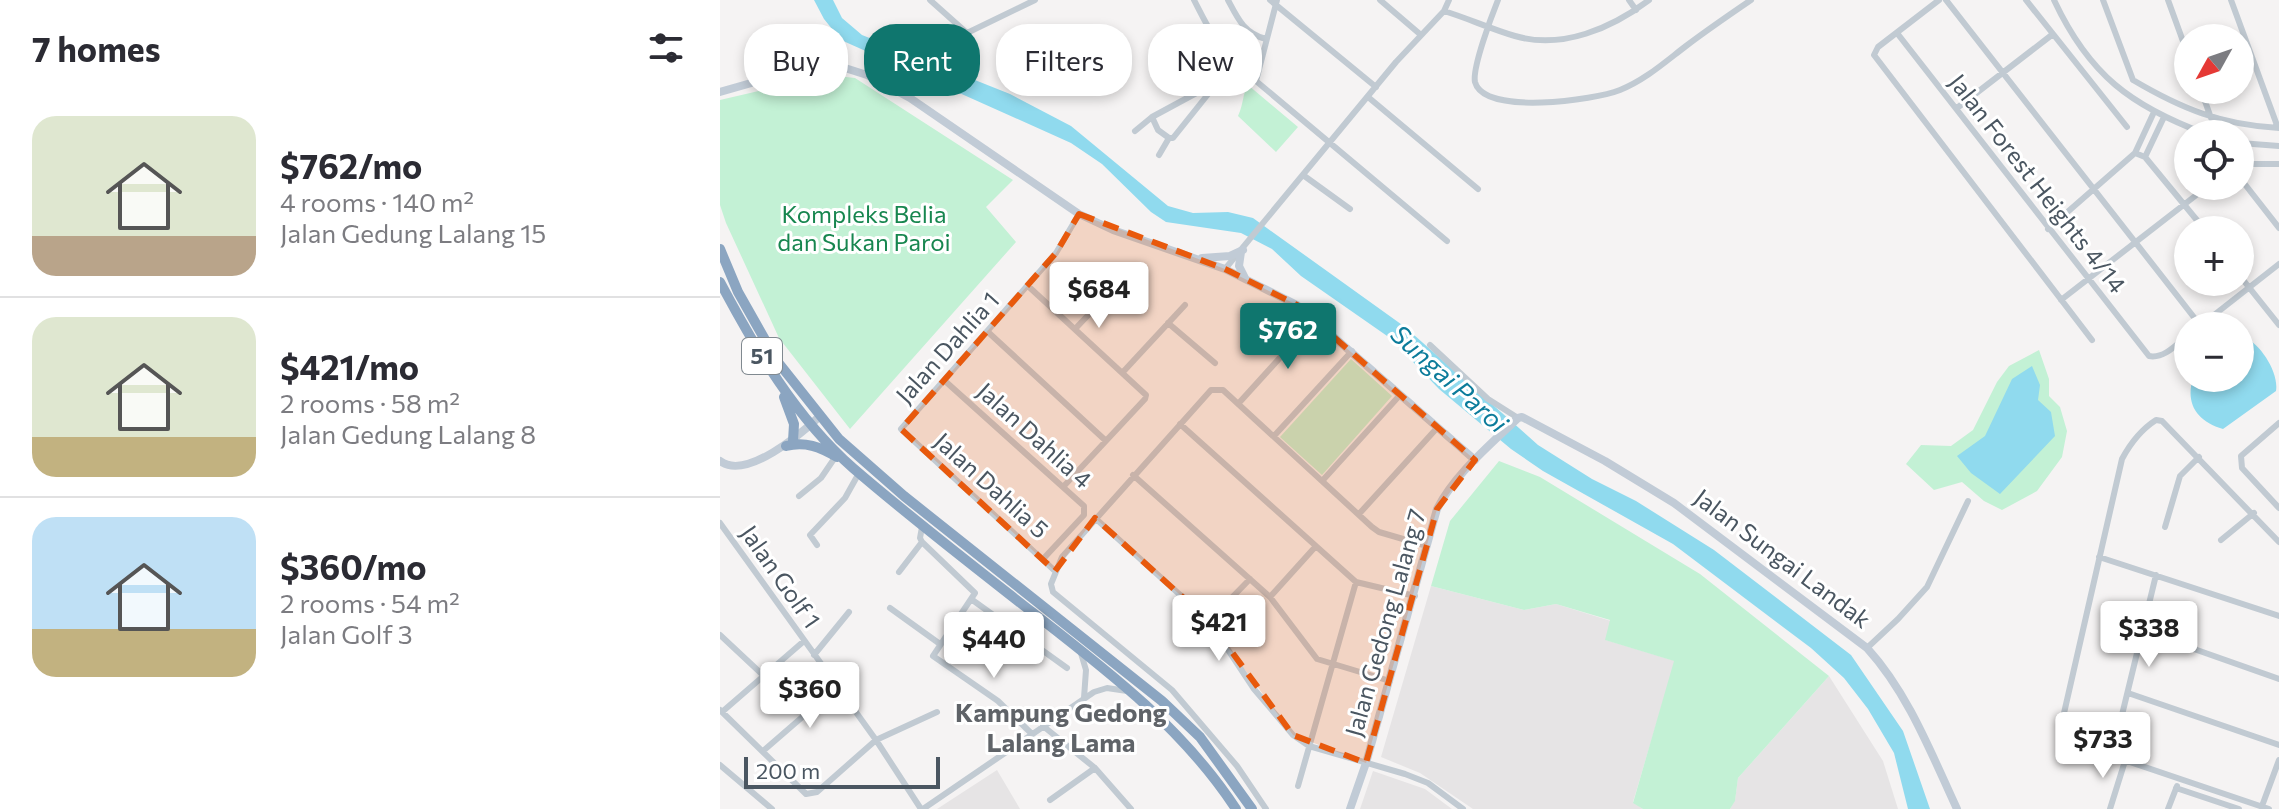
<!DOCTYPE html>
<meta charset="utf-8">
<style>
body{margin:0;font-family:Commissioner,sans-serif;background:#f2f2f3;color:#2b2b33;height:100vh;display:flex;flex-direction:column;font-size:30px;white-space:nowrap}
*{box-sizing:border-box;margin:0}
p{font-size:26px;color:#7c7c81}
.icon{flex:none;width:44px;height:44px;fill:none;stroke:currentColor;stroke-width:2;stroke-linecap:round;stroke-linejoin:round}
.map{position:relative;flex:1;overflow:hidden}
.panel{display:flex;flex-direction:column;background:#fff;width:720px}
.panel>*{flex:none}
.banner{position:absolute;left:24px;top:24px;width:760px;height:72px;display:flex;gap:16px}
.needle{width:52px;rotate:230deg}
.buttons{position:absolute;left:1454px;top:24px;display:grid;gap:16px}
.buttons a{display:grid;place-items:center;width:80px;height:80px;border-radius:50%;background:#fff;box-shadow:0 4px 12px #0003;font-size:40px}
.scale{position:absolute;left:24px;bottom:20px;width:196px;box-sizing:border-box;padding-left:8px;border:4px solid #4a5661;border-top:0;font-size:22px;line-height:28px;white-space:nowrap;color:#4a5661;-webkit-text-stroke:6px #fff;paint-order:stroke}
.price{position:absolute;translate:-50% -68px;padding:0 18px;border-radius:8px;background:#fff;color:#222;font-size:26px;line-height:52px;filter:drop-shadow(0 2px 4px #0008)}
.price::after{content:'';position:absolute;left:50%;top:48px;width:24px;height:18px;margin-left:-12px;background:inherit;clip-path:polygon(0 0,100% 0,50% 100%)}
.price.active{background:#0f766e;color:#fff}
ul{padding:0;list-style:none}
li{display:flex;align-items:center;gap:24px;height:200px;padding:0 32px}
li+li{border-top:2px solid #e1e1e2}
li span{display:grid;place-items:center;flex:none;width:224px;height:160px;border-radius:24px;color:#555}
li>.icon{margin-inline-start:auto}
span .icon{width:96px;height:96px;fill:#fffc;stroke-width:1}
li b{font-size:34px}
h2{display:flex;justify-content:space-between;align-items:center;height:96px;padding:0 32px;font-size:34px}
.tag{padding:0 28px;border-radius:32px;background:#fff;box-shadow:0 4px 12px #0003;font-size:28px;line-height:72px}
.tag.active{background:#0f766e;color:#fff}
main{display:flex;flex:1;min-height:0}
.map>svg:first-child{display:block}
</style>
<main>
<section class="panel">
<h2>7 homes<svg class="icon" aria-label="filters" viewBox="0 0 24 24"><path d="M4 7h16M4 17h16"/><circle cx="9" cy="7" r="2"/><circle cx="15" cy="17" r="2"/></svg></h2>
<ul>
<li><span style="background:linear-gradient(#dfe7d0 75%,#b9a48a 0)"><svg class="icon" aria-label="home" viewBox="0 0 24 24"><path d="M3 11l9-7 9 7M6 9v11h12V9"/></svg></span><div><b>$762/mo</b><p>4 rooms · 140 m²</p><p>Jalan Gedung Lalang 15</p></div></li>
<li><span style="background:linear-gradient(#dfe7d0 75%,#c2b280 0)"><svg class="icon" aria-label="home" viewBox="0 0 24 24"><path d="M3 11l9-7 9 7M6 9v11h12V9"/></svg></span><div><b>$421/mo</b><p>2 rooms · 58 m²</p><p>Jalan Gedung Lalang 8</p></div></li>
<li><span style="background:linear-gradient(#bfe0f5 70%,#c2b280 0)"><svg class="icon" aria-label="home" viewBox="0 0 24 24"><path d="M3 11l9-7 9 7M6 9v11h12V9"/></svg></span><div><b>$360/mo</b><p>2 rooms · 54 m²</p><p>Jalan Golf 3</p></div></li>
</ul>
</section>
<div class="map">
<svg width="1559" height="809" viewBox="0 0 1559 809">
<rect width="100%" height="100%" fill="#f5f3f3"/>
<!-- education -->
<path fill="#e6e4e5" d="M 711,586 L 804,610 L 836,604 L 891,621 L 886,640 L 955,661 L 913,802 L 923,809 L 753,809 L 700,773 L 661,757 Z
M 1109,676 L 1163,761 L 1178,809 L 1010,809 L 1015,800 L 1018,778 Z
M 277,770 L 300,809 L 217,809 Z
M 653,771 L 705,789 L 732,809 L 640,809 Z"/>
<!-- green -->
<path fill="#c3f1d5" d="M 108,75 L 135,78 L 293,180 L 266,207 L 296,242 L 130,429 L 59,338 L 6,223 L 0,205 L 0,100 Z
M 528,85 L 578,127 L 556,152 L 518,116 C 524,103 522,95 528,85 Z
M 1319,350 L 1329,379 L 1329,396 L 1340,407 L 1347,431 L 1342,457 L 1317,491 L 1282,510 L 1264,501 L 1242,482 L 1214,490 L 1186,464 L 1201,445 L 1231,446 L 1253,430 L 1277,382 L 1289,366 Z
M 631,359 L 672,396 L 602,475 L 560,437 Z
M 779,461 L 820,477 L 980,574 L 1109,676 L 1018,778 L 1015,801 L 1010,809 L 923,809 L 913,803 L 954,661 L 885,640 L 890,620 L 836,604 L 804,610 L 711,586 L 730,521 Z"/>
<!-- water -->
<path fill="#90daee" d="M 94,0 L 113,0 L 122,18 L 142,35 L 290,94 L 351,126 L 448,206 L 473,213 L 508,212 L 533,218 L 685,327 L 818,445 L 872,479 L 916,501 L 994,550 L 1131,655 L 1183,731 L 1210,809 L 1188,809 L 1174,753 L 1148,709 L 1124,678 L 1091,648 L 953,544 L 823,471 L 791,449 L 719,389 L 670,338 L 581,276 L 552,249 L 521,233 L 446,222 L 431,212 L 382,164 L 351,143 L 121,40 L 104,19 Z
M 1524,337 C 1541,344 1559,373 1556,391 L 1503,429 C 1477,421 1465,404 1473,378 L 1520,378 L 1520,338 Z
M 1312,366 L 1320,385 L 1318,400 L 1331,412 L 1335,436 L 1280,494 L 1251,473 L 1237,456 L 1265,436 L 1292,379 Z"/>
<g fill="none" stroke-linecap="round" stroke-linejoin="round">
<!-- street -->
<path stroke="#c1cad2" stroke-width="6" d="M 210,0 L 247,33
M 474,0 C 492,35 502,58 536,81 L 727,241
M 508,0 C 518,19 524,33 546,39
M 550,0 L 656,87
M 660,0 L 701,35
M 778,0 C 772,15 752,68 755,82 C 764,116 875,100 900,90 C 925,80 945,62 966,46 C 987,30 1009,15 1031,0
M 909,0 L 916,10
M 1219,0 L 1158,47 L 1154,55 L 1372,340
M 1226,0 L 1480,325
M 1306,0 L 1407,127
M 1334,0 C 1369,75 1411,106 1486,134
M 1383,0 L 1413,80
M 1448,0 L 1468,55
M 1511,0 L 1558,128
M 724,11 C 747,18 771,29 795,36 C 842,50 892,28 929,0
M 1177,33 L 1429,356 C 1444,359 1457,344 1468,335
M 1413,80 C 1462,109 1502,125 1559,128
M 536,81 L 557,0
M 497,83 L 453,138 L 449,138 L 438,130 L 432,117 L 519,70
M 1481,90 L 1491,118
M 648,97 L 758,189
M 190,98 L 214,49 L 315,0
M 1237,108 L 1333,34
M 415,131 L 432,117
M 1520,143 L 1559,146
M 1415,153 L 1425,157 L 1485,230
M 439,155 L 449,138
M 1425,157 L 1444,117
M 1520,164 L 1559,164
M 583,175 L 630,209
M 1520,178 L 1559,228
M 1328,229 L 1415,153 L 1434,112
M 505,269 L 676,62 L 724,11 L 729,0
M 1520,276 L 1559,325
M 308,286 L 426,395 L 425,399 L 343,487
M 1341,300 L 1488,186
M 448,323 L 495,363
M 1480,326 L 1559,264
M 355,329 L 409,272
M 268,332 L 385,440
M 710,345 L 768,399 L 798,418
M 403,372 L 465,305
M 225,381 L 364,506 L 364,515 L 324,558
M 518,404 L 595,319
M 1559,423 L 1521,456 L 1522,468 L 1559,508
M 460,424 L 636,582 L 695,596
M 554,436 L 632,351
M 413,475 L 550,597 L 597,659 L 670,681
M 603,480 L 680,395
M 79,496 L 101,478 L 116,456
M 639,514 L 717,428
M 375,518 L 489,621 L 534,689 L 573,735 L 589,746 L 685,774 L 708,783 L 743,809
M 0,523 L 156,740 L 201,809
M 202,527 L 200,538 L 202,542 L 255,593 L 213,656 L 278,701 L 312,734
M 1445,527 L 1460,476 L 1479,457
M 1501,540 L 1534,513
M 97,545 L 90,535 L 125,498 L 139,473
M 1379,557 L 1559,616
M 335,571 L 181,429 L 336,253 L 359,214
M 179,572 L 202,542
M 550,597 L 596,546
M 251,599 L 347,668
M 170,608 L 220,644
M 489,621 L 530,579
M 1423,631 L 1559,679
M 0,635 L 44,676
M 1147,648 L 1178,619 L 1207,587 L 1248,501
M 360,650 L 366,670 L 364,698
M 94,655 L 129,612
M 1408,693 L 1559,745
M 0,710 L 86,794 L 97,792 L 156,740 L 217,712
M 2,712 L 84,641
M 323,726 L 375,768 L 411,809
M 43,751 L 117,687
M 1392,756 L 1436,575
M 0,765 L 52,809
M 578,786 L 636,582
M 1456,788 L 1519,809
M 330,800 L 375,768
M 1542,806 L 1559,760
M 203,809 L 374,692 L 387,688 L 407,691
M 546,809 L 517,766 L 452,690 L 333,592 L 331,584 L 342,557 L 491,390 L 503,390 L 652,527 L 659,532 L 707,546
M 1390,809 L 1405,761
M 1448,809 L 1457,786
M 1549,809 L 1342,739 L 1339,735 L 1402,459 C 1410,444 1422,429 1436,420 L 1442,421 L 1559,542"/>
<!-- secondary -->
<path stroke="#c1cbd6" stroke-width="8" d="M 0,92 L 59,75 L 100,68 L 125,68 L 147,75 L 190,98 L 359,214 L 393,230 L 505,269 L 577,305 L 755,460
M 521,252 L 519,266 L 525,278
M 482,258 L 510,256 L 523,250
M 0,461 C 26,481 82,433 100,416
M 630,809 L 646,763 L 717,509 C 735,474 769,446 798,418 L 802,417 L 885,461 L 954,503 L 1147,648 C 1188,693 1211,753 1237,809"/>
<!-- highway -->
<path stroke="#8ba5c1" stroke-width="10" d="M 0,249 L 18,292 L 57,361 L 119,439 L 184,496 L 442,701 L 480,737 L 532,809
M 0,282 C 35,348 76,418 133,468 C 191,518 252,565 312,612 C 388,671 463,728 516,809
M 64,397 L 74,424 L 73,441
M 66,446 C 85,441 100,447 117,457"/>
</g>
<!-- marked area -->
<path fill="#e8590c" fill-opacity="0.2" stroke="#e8590c" stroke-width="6" stroke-dasharray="16 10" stroke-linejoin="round" d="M 359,214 L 505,269 L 577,305 L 755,460 L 717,509 L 646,763 L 573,735 L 489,621 L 375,518 L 335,571 L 181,429 L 336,253 Z"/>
<g text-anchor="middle" stroke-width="6" stroke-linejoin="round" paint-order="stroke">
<!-- shield labels -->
<rect fill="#fff" stroke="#808990" stroke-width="2" x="22" y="338" width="40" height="36" rx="6"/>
<g font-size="22" font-weight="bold" fill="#4a5661">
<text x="42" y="364">51</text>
</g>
<!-- street labels -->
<g font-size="24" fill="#4a5661" stroke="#fff">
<text transform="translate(1317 184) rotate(52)" y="8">Jalan Forest Heights 4/14</text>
<text transform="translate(228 348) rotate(-48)" y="8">Jalan Dahlia 1</text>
<text transform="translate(314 436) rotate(42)" y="8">Jalan Dahlia 4</text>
<text transform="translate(271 486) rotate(42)" y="8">Jalan Dahlia 5</text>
<text transform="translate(1062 559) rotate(37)" y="8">Jalan Sungai Landak</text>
<text transform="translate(60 577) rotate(55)" y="8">Jalan Golf 1</text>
<text transform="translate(666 623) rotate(-74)" y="8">Jalan Gedong Lalang 7</text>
</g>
<!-- park labels -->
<g font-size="24" fill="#17864f" stroke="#fff">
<text x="144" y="223">Kompleks Belia<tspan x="144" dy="28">dan Sukan Paroi</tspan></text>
</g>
<!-- water labels -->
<g font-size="26" font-style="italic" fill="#0c7c9b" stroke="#fff">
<text transform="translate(729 379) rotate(42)" y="9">Sungai Paroi</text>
</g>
<!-- neighbourhood labels -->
<g font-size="26" font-weight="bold" fill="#5f6368" stroke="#fff">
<text x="341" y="722">Kampung Gedong<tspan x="341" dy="30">Lalang Lama</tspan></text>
</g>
</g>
</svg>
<div class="buttons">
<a><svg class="needle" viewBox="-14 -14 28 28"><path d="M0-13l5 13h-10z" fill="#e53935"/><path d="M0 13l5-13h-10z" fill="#7c7c81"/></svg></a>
<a><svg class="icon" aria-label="locate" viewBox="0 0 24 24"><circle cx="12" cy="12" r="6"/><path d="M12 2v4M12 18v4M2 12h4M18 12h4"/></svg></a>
<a>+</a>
<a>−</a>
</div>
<div class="scale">200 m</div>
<b class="price" style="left:379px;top:330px">$684</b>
<b class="price active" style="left:568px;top:371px">$762</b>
<b class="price" style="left:499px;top:663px">$421</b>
<b class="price" style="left:1429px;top:669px">$338</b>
<b class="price" style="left:274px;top:680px">$440</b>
<b class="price" style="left:90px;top:730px">$360</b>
<b class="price" style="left:1383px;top:780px">$733</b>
<div class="banner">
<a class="tag">Buy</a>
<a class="tag active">Rent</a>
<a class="tag">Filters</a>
<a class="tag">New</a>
</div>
</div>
</main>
